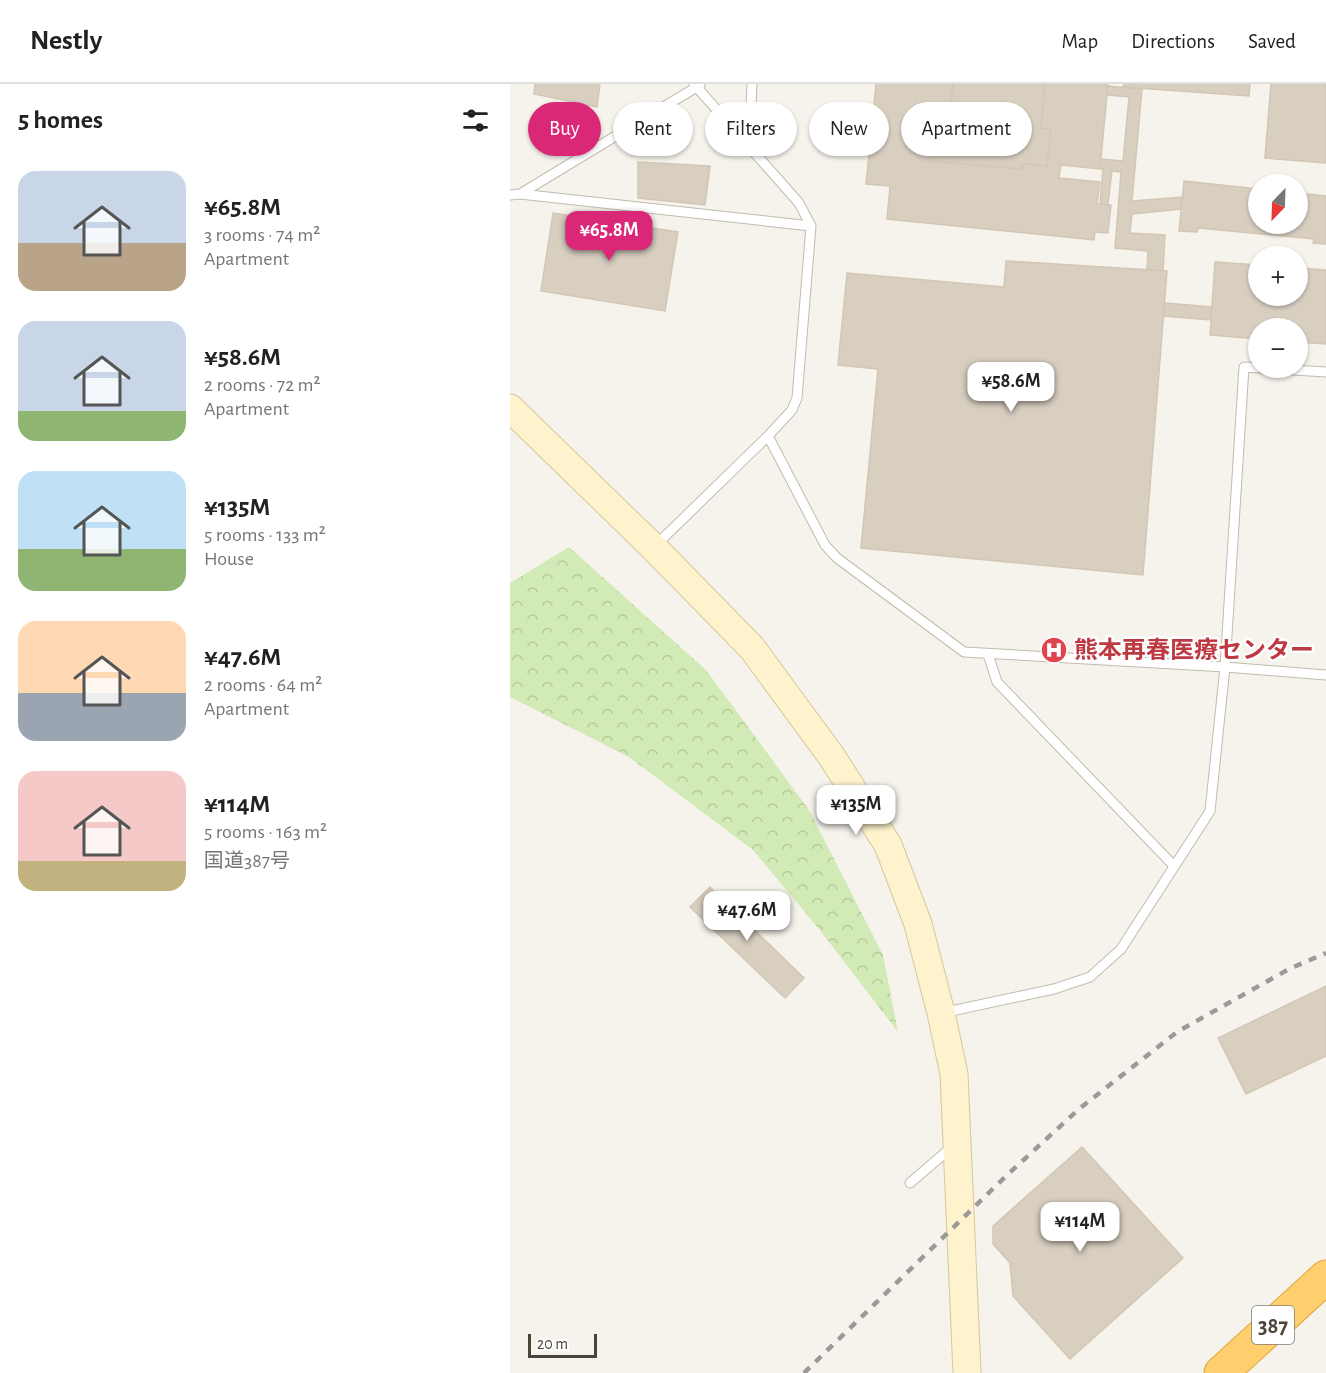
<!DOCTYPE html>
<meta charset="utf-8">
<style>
body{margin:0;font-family:"Alegreya Sans","Noto Sans JP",sans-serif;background:#f2f2f2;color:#222;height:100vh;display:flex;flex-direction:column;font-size:22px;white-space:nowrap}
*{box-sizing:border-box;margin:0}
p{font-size:20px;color:#767676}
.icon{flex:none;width:33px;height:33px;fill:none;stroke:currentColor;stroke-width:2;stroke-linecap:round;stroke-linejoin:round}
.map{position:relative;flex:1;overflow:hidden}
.side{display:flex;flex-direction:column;background:#fff;width:510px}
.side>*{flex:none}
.hud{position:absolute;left:18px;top:18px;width:570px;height:54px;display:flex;gap:12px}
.needle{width:39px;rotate:203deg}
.controls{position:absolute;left:738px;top:90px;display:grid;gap:12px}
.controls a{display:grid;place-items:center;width:60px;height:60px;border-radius:50%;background:#fff;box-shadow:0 2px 4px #0004;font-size:30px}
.scale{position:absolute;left:18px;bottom:15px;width:69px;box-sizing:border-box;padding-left:6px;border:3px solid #4b4439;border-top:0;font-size:16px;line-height:21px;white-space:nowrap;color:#4b4439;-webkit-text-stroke:4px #fff;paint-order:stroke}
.price{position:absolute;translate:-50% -51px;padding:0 14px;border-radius:12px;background:#fff;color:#222;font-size:20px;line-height:39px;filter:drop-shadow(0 2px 3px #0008)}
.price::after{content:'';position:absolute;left:50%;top:36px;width:18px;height:14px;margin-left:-9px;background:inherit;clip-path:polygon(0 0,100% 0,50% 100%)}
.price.current{background:#db2777;color:#fff}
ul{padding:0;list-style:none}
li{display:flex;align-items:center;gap:18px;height:150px;padding:0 18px}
li span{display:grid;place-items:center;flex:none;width:168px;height:120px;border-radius:18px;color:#555}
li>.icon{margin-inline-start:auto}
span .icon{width:72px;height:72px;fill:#fffc;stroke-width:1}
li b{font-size:26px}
h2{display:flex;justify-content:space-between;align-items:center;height:72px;padding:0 18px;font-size:26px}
.tag{padding:0 21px;border-radius:27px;background:#fff;box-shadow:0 2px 4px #0004;font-size:21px;line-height:54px}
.tag.current{background:#db2777;color:#fff}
header{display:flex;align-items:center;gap:36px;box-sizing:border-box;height:84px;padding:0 30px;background:#fff;border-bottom:2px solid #e0e0e0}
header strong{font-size:28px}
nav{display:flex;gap:33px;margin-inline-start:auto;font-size:21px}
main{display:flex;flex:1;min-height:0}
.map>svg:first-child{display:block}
</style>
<header>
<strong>Nestly</strong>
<nav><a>Map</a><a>Directions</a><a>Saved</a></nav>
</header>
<main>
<section class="side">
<h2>5 homes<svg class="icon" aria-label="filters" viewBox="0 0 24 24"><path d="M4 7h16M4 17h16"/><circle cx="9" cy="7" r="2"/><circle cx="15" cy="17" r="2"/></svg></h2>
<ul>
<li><span style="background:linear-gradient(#c9d6e8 60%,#b9a48a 0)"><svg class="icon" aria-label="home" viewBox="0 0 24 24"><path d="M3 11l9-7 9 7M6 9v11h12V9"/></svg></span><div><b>¥65.8M</b><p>3 rooms · 74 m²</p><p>Apartment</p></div></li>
<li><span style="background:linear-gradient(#c9d6e8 75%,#8fb573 0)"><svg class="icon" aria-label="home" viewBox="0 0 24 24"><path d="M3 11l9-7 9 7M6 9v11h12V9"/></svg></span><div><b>¥58.6M</b><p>2 rooms · 72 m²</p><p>Apartment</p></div></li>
<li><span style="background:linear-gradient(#bfe0f5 65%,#8fb573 0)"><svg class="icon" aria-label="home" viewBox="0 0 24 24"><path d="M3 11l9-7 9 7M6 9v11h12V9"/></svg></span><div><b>¥135M</b><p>5 rooms · 133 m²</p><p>House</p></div></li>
<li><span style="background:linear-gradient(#ffd9b3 60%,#9aa5b1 0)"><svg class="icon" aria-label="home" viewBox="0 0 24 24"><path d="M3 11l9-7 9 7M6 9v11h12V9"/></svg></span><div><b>¥47.6M</b><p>2 rooms · 64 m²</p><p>Apartment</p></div></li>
<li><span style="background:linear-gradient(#f6c9c9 75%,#c2b280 0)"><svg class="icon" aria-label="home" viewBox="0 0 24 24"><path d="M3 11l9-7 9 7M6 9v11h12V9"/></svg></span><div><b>¥114M</b><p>5 rooms · 163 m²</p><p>国道387号</p></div></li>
</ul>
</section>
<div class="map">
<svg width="816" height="1289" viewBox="0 0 816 1289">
<defs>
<pattern id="forest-crowns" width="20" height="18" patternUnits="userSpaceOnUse" patternTransform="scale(1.5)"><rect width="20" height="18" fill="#d2eab5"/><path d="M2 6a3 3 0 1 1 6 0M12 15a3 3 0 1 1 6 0" fill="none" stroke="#b6ca9c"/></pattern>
</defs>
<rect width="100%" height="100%" fill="#f6f3ec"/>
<!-- forest -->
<path fill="url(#forest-crowns)" d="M 59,463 L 196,586 L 299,726 L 373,871 L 388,948 L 309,845 L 243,766 L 119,673 L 0,613 L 0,499 Z"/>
<!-- building -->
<path fill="#d8cfc1" stroke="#d3c7b4" stroke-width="1.5" d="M 25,0 L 90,0 L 87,23 L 24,10 Z
M 366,0 L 443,0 L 440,32 L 424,31 L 420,77 L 510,85 L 515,80 L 537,82 L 541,45 L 531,44 L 535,0 L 598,0 L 590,85 L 551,81 L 549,94 L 590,98 L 587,120 L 601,121 L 598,149 L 585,148 L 584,156 L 377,135 L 380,102 L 356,100 Z
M 366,0 L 598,0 L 590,85 L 551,81 L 549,94 L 590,98 L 587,120 L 601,121 L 598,149 L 585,148 L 584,156 L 377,135 L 380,102 L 356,100 Z
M 443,0 L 535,0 L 531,44 L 541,45 L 537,82 L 515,80 L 510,85 L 420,77 L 424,31 L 440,32 Z
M 614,0 L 740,0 L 739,12 L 613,3 Z
M 761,0 L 816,0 L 816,79 L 755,74 Z
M 597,2 L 632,5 L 622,117 L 672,113 L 671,125 L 622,130 L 620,149 L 655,151 L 653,187 L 637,186 L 638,167 L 605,164 L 611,88 L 602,87 L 598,120 L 590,120 L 593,85 L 590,85 L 591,75 L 613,77 L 619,13 L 597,11 Z
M 128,78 L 200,82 L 195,121 L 128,114 Z
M 674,97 L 748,105 L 748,140 L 788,140 L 788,109 L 816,112 L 816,160 L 803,159 L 804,155 L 688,144 L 687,148 L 669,147 Z
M 43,129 L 168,148 L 155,227 L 31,207 Z
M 496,177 L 657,187 L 633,491 L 351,464 L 368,285 L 328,281 L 337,189 L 494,203 Z
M 705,178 L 748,181 L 748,212 L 788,212 L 788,184 L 816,186 L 816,260 L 788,258 L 788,244 L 748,244 L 748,255 L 700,251 Z
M 655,219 L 702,223 L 701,236 L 654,232 Z
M 200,803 L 294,894 L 275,914 L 180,823 Z
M 816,902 L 816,972 L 736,1010 L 708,954 Z
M 572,1063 L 673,1174 L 560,1275 L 503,1212 L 500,1179 L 483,1160 L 483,1142 Z"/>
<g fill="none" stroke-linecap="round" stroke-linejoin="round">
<defs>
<path id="lane" d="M 239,61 L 242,0
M 10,110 L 190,1
M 0,111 L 10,110 L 301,142
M 258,352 L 315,461 L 327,474 L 454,568 L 715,583 L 816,591
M 145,462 L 258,352 L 282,326 L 287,314 L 301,142 L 289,119 L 184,0
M 478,570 L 487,598 L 664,782
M 432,929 L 544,905 L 580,893 L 611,865 L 700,727 L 715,583 L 734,283 L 816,288
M 400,1099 L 442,1063"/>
<path id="secondary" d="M 0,324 L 143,463 L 242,564 L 322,673 L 378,761 L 408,840 L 431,929 L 444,990 L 457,1289"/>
<path id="highway" d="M 711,1289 L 816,1193"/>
</defs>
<!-- lane casing -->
<use href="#lane" stroke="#c2bbae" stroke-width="11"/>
<!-- secondary casing -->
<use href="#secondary" stroke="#d6c79b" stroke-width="29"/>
<!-- highway casing -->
<use href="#highway" stroke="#e0a43c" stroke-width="35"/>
<!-- lane -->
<use href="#lane" stroke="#fff" stroke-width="9"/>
<!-- secondary -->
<use href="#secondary" stroke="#fff3cd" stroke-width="27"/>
<!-- highway -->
<use href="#highway" stroke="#ffcf6e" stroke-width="33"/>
<!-- rail -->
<path stroke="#9a9a9a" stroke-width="4.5" stroke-dasharray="8 8" stroke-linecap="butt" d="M 294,1289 L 495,1093 L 569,1025 L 667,948 L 779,885 L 816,869"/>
</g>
<!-- icons -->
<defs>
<symbol id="hospital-disc" viewBox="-11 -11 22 22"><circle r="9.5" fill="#e0444e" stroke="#fff"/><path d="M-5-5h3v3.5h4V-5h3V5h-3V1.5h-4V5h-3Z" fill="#fff"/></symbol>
</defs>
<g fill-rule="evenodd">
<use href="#hospital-disc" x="529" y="551" width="30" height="30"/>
</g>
<g text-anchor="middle" stroke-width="4.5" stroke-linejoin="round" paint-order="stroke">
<!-- shield labels -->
<rect fill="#fff" stroke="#817c74" stroke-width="1.5" x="742" y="1222" width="42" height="38" rx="4.5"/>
<g font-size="22" font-weight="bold" fill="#4b4439">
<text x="763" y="1249">387</text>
</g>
<!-- health labels -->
<g font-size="24" font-weight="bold" fill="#be3a42" stroke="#fff" text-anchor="start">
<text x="564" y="574">熊本再春医療センター</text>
</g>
</g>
</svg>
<div class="controls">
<a><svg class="needle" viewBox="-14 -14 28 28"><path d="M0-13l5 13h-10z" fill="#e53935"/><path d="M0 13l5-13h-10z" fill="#767676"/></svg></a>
<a>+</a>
<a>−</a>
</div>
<div class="scale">20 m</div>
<b class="price current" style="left:99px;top:178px">¥65.8M</b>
<b class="price" style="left:501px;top:329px">¥58.6M</b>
<b class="price" style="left:346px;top:752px">¥135M</b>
<b class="price" style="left:237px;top:858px">¥47.6M</b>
<b class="price" style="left:570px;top:1169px">¥114M</b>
<div class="hud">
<a class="tag current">Buy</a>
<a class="tag">Rent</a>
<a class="tag">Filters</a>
<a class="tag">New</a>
<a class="tag">Apartment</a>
</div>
</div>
</main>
